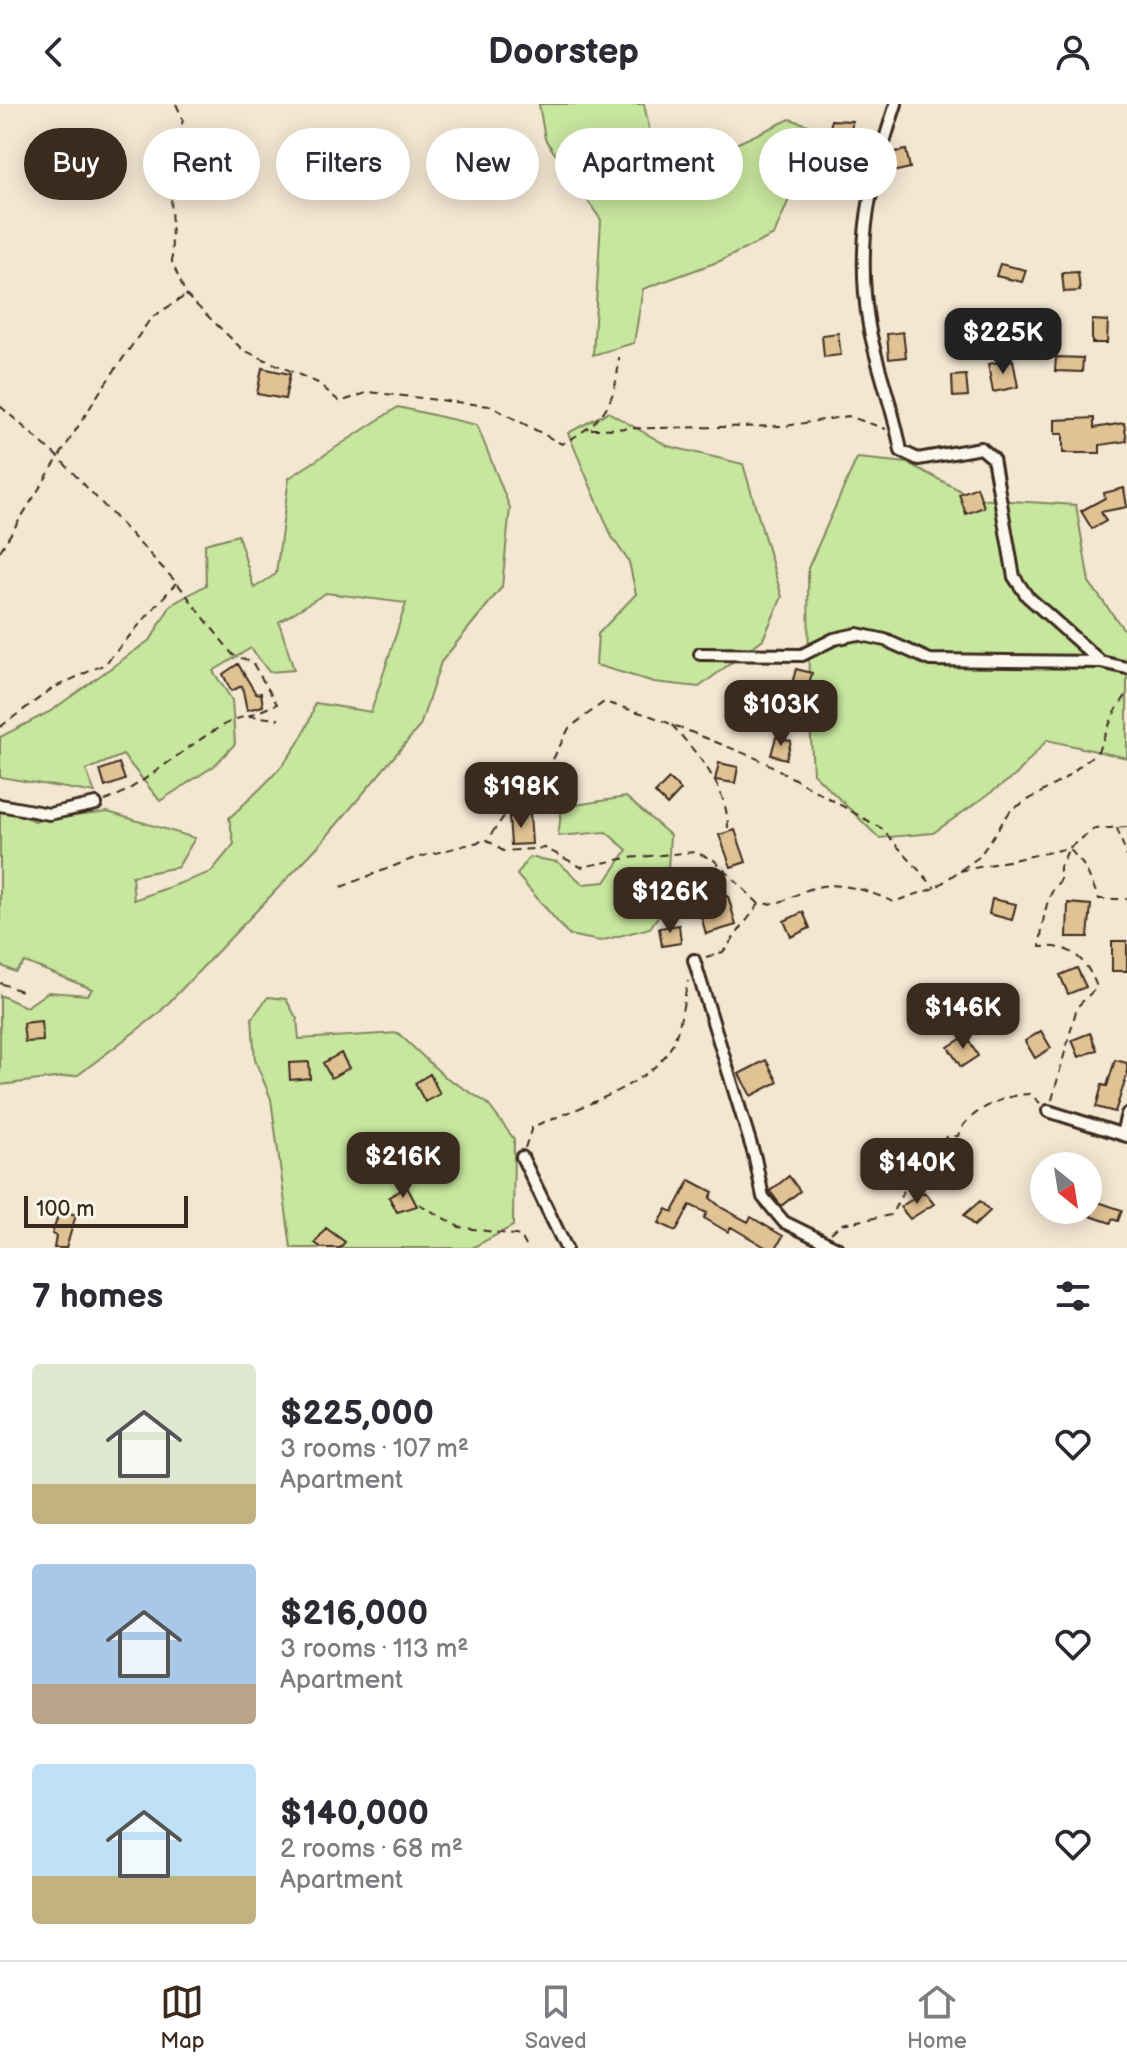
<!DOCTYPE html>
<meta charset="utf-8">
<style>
body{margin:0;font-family:"Balsamiq Sans",sans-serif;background:#f7f7f7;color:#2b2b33;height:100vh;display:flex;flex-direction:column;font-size:30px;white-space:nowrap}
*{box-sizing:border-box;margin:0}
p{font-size:26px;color:#7c7c81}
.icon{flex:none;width:44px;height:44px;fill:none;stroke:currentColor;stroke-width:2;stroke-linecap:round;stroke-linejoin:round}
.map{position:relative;height:1144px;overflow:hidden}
.sheet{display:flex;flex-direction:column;background:#fff;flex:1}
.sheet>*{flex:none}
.banner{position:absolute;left:24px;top:24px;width:1080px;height:72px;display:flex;gap:16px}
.needle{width:52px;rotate:150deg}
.buttons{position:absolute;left:1030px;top:1048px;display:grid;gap:16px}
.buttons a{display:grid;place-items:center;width:72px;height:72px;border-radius:50%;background:#fff;box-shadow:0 4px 20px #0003;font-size:40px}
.scale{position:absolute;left:24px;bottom:20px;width:164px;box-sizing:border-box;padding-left:8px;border:4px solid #3b2a1e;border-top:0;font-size:22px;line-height:28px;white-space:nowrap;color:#3b2a1e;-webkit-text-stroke:6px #fbf7ec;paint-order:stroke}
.price{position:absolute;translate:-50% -68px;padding:0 18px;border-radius:16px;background:#3b2a1e;color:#fff;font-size:26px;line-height:52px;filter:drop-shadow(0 2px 4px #0008)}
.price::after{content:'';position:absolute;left:50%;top:48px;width:24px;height:18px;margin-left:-12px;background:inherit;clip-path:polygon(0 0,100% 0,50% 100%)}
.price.current{background:#222;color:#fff}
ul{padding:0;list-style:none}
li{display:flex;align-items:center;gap:24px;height:200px;padding:0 32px}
li span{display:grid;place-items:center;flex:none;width:224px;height:160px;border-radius:8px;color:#555}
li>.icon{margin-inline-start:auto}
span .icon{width:96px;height:96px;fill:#fffc;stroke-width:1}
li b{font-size:34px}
h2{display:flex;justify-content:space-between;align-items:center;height:96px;padding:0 32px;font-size:34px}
.tag{padding:0 28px;border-radius:36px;background:#fff;box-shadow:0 4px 20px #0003;font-size:28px;line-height:72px}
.tag.current{background:#3b2a1e;color:#fff}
header{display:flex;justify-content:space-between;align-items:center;height:104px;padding:0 32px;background:#fff;font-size:36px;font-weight:700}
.dock{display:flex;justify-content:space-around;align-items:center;height:112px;border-top:2px solid #e1e1e2;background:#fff;font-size:22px;color:#7c7c81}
.dock a{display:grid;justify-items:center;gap:4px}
.dock .current{color:#3b2a1e}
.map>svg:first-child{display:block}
</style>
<header><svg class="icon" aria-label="back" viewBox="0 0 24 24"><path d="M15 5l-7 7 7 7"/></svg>Doorstep<svg class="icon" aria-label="person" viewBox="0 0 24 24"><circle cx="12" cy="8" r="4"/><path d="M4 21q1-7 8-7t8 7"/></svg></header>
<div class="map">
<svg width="1127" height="1144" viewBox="0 0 1127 1144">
<rect width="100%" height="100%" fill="#f3e7d2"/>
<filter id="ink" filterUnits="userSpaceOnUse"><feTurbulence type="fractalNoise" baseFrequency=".0125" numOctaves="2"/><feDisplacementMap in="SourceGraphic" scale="16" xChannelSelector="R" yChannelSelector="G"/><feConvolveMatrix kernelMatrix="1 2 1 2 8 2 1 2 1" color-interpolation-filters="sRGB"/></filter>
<g filter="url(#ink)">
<!-- green -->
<path fill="#c7e69e" stroke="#81885e" stroke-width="2" d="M 539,0 L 644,0 L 651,33 L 668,63 L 723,46 L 790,15 L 811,22 L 797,76 L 774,131 L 720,157 L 643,185 L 634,239 L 593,251 L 601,116 L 545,35 Z
M 398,303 L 477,321 L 510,404 L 502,483 L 441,558 L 420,622 L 322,738 L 158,910 L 78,971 L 0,981 L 0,891 L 26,903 L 48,888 L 88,891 L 92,885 L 25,858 L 15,868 L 0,861 L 0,703 L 35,717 L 108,708 L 195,734 L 178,763 L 132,772 L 134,796 L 211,768 L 234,740 L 229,714 C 265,681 303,648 315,599 L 371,608 L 406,499 L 326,489 L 279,518 L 294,566 L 269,568 L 251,544 L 213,567 L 232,596 L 235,640 L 214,662 L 160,697 L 123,651 L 86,666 L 95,689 L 0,673 L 0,633 L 51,607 L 151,535 L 171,501 L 206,481 L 205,440 L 238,431 L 254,484 L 276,470 L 289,374 Z
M 608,308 L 668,342 L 743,360 L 782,493 L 763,535 L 699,583 L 654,578 L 596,561 L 598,530 L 636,490 L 629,458 L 612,433 L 568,329 Z
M 857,354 L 908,359 L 976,395 L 1076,401 L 1089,478 L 1127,530 L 1127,654 L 1047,636 L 1016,671 L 933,729 L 879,734 L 813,669 L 809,600 L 808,464 Z
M 626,693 L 670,731 L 666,801 L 650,824 L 600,837 L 569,831 L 517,771 L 529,753 L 558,758 L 583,780 L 605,778 L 627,746 L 606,728 L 558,732 L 562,703 Z
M 268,893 L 286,895 L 297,915 L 299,935 L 398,929 L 444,972 L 487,999 L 514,1035 L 513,1122 L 472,1144 L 291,1144 L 271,995 L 255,956 L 252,914 Z"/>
<!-- building -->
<path fill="#e1c294" stroke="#3b2a1e" stroke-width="2" d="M 831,16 L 852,17 L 851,42 L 830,41 Z
M 906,46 L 910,64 L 884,70 L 889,49 Z
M 1000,160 L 1026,166 L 1022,178 L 996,172 Z
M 1078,168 L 1080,187 L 1064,188 L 1062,169 Z
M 1019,215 L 1046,218 L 1045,239 L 1017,238 Z
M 1092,216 L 1108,217 L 1107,239 L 1092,239 Z
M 903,228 L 906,253 L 889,255 L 887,230 Z
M 838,229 L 841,251 L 824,253 L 822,231 Z
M 1056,253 L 1083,254 L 1082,268 L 1055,267 Z
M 1013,256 L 1018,283 L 993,288 L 988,260 Z
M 262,264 L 290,270 L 285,295 L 257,290 Z
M 966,271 L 968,292 L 953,293 L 952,272 Z
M 1094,314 L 1094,324 L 1124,319 L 1127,337 L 1100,341 L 1100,349 L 1063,349 L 1063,330 L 1055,330 L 1055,316 Z
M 977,383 L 984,403 L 966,410 L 959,390 Z
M 1124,384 L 1127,403 L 1101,408 L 1106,417 L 1092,425 L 1081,407 L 1105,394 L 1104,389 Z
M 238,560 L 256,590 L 261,589 L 263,602 L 247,606 L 242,582 L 231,587 L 223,570 Z
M 796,565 L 812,569 L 806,591 L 790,587 Z
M 776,633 L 791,637 L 786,655 L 771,651 Z
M 119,659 L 125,676 L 105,683 L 100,666 Z
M 719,659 L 738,663 L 735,679 L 715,676 Z
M 669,675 L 681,686 L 667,701 L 655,689 Z
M 530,710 L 532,740 L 511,741 L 509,712 Z
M 735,726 L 746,758 L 731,763 L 719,731 Z
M 728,792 L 736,821 L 706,830 L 698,801 Z
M 992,795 L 1016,800 L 1012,816 L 989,810 Z
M 1068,799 L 1091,801 L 1088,833 L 1067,833 Z
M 803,808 L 810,824 L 791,833 L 784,817 Z
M 679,821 L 681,839 L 662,842 L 659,824 Z
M 1112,837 L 1127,837 L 1127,867 L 1112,867 Z
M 1077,864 L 1086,883 L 1068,890 L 1060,871 Z
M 41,917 L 43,937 L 25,938 L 23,919 Z
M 1041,927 L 1051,944 L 1035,954 L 1025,937 Z
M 1090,929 L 1097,946 L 1079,953 L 1072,936 Z
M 966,932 L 978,952 L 961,963 L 948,943 Z
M 341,949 L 349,964 L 331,974 L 323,959 Z
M 766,956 L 778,978 L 751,992 L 739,970 Z
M 1115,956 L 1127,959 L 1127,971 L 1115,1008 L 1096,1003 L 1102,981 L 1107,982 Z
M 309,958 L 310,974 L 290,976 L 289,959 Z
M 430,970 L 440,990 L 425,998 L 415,979 Z
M 789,1072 L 800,1087 L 781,1102 L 770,1087 Z
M 690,1076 L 713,1088 L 710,1094 L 722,1104 L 748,1118 L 751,1113 L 783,1132 L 776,1144 L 767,1144 L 731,1123 L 728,1128 L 704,1114 L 707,1109 L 690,1101 L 676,1127 L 659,1119 L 667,1105 L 673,1108 Z
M 407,1083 L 417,1102 L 397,1108 L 389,1093 Z
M 924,1088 L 934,1100 L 910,1115 L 900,1103 Z
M 980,1097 L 990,1107 L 974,1122 L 964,1111 Z
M 1095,1097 L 1122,1106 L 1118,1117 L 1112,1115 L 1111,1119 L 1090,1112 Z
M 60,1106 L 76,1111 L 66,1144 L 54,1144 L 56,1132 L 52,1130 Z
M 326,1124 L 345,1138 L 340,1144 L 322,1144 L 315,1139 Z"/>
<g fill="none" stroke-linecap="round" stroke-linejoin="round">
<defs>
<path id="minor" d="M 896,0 C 870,79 855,138 869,222 C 877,265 894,305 901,347 L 918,355 L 981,344 L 993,354 L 1014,473 L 1027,492 L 1101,558 L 1127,564
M 700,550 L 802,551 L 834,535 L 857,530 L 885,536 L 930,556 L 1101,558
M 0,701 L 49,710 L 96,700
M 694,856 L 755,1054 L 763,1093 L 784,1118 L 837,1144
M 1048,1007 L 1127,1032
M 1122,1030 L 1127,1010
M 522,1053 L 566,1144"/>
</defs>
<!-- minor casing -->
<use href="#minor" stroke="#3b2a1e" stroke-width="16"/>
<!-- path -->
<path stroke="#3b2a1e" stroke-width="2" stroke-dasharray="8 6" stroke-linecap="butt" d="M 176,0 L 183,15 L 171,77 L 172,158 L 186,191 L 243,246 L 318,279 L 340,298 L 369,288 L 490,302 L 562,340 C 603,318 616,300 619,253
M 0,302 L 59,354 L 177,479 L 233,551 L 252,558 L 277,600 L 248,612
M 591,325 L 786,322 L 848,312 L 886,325
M 0,447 L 101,286 L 151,214 L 185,192
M 672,621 C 698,651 728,683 728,725
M 0,623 L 53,584 L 105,560 L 176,479
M 105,697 C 148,682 212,616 249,612 C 258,612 270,615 279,615
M 1117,724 L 1127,753
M 960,767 L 1069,744 L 1094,725 L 1127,723
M 341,783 L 412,755 L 486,736
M 759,800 L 714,756 L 695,748 L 628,754 L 581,763 L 545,744 L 503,747 L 487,736 L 517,694 L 548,665 L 569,624 L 604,598 L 651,612 L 763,657 L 881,724 L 935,784
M 706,853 L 723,848 L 759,800 C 786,801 790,791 813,784 C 838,776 870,787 893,798 L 935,784 L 979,753 L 1011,706 L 1064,675 L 1098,647 L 1115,608 L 1127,590
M 0,879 L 26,889
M 1052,996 L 1077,903 L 1097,883 C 1086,855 1071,840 1040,843 C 1042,822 1045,791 1060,777 L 1060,763 L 1069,744 L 1085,763 L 1099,795 L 1127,795
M 525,1044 L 532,1023 C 572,1006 650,982 671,943 C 681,925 683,897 688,877
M 419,1100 L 459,1123 L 521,1132 L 527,1144
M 831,1129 L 841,1120 L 891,1111 L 912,1071 L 947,1033 L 958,1032 C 965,1008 1006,990 1030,990 L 1040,999"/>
<!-- minor -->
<use href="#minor" stroke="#fbf7ec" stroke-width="10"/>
</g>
</g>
</svg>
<div class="buttons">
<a><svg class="needle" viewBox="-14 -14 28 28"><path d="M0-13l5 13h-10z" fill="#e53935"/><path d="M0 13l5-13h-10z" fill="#7c7c81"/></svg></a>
</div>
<div class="scale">100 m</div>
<b class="price current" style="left:1003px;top:272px">$225K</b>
<b class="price" style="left:781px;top:644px">$103K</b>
<b class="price" style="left:521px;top:726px">$198K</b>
<b class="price" style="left:670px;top:831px">$126K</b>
<b class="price" style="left:963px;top:947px">$146K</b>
<b class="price" style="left:403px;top:1096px">$216K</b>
<b class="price" style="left:917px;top:1102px">$140K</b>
<div class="banner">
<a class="tag current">Buy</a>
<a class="tag">Rent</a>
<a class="tag">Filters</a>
<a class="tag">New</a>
<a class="tag">Apartment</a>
<a class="tag">House</a>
</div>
</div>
<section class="sheet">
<h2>7 homes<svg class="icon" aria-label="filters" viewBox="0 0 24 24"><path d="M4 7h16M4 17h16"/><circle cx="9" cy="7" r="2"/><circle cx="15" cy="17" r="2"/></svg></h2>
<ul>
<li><span style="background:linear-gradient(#dfe7d0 75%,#c2b280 0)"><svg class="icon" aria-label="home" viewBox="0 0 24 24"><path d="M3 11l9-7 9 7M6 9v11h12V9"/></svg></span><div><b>$225,000</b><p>3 rooms · 107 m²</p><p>Apartment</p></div><svg class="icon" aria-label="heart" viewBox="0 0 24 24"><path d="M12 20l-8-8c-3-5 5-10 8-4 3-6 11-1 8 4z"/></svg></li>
<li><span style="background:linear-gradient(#a9c7e8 75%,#b9a48a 0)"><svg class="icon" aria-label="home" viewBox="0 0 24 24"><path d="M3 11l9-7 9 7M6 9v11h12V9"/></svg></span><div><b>$216,000</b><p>3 rooms · 113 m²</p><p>Apartment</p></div><svg class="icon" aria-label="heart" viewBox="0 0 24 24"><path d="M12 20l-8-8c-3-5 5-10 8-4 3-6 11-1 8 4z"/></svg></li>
<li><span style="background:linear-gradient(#bfe0f5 70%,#c2b280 0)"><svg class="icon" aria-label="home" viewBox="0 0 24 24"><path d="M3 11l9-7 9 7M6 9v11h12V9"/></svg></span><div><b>$140,000</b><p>2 rooms · 68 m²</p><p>Apartment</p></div><svg class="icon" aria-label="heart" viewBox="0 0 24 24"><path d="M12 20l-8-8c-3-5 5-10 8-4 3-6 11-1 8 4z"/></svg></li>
</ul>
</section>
<nav class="dock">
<a class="current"><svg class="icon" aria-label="map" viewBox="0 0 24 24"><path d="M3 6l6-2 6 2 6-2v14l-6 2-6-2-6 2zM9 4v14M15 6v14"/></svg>Map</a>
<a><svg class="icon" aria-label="saved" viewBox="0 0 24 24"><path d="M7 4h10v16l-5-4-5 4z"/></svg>Saved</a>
<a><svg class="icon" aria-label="home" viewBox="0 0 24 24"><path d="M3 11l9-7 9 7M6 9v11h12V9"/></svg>Home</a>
</nav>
